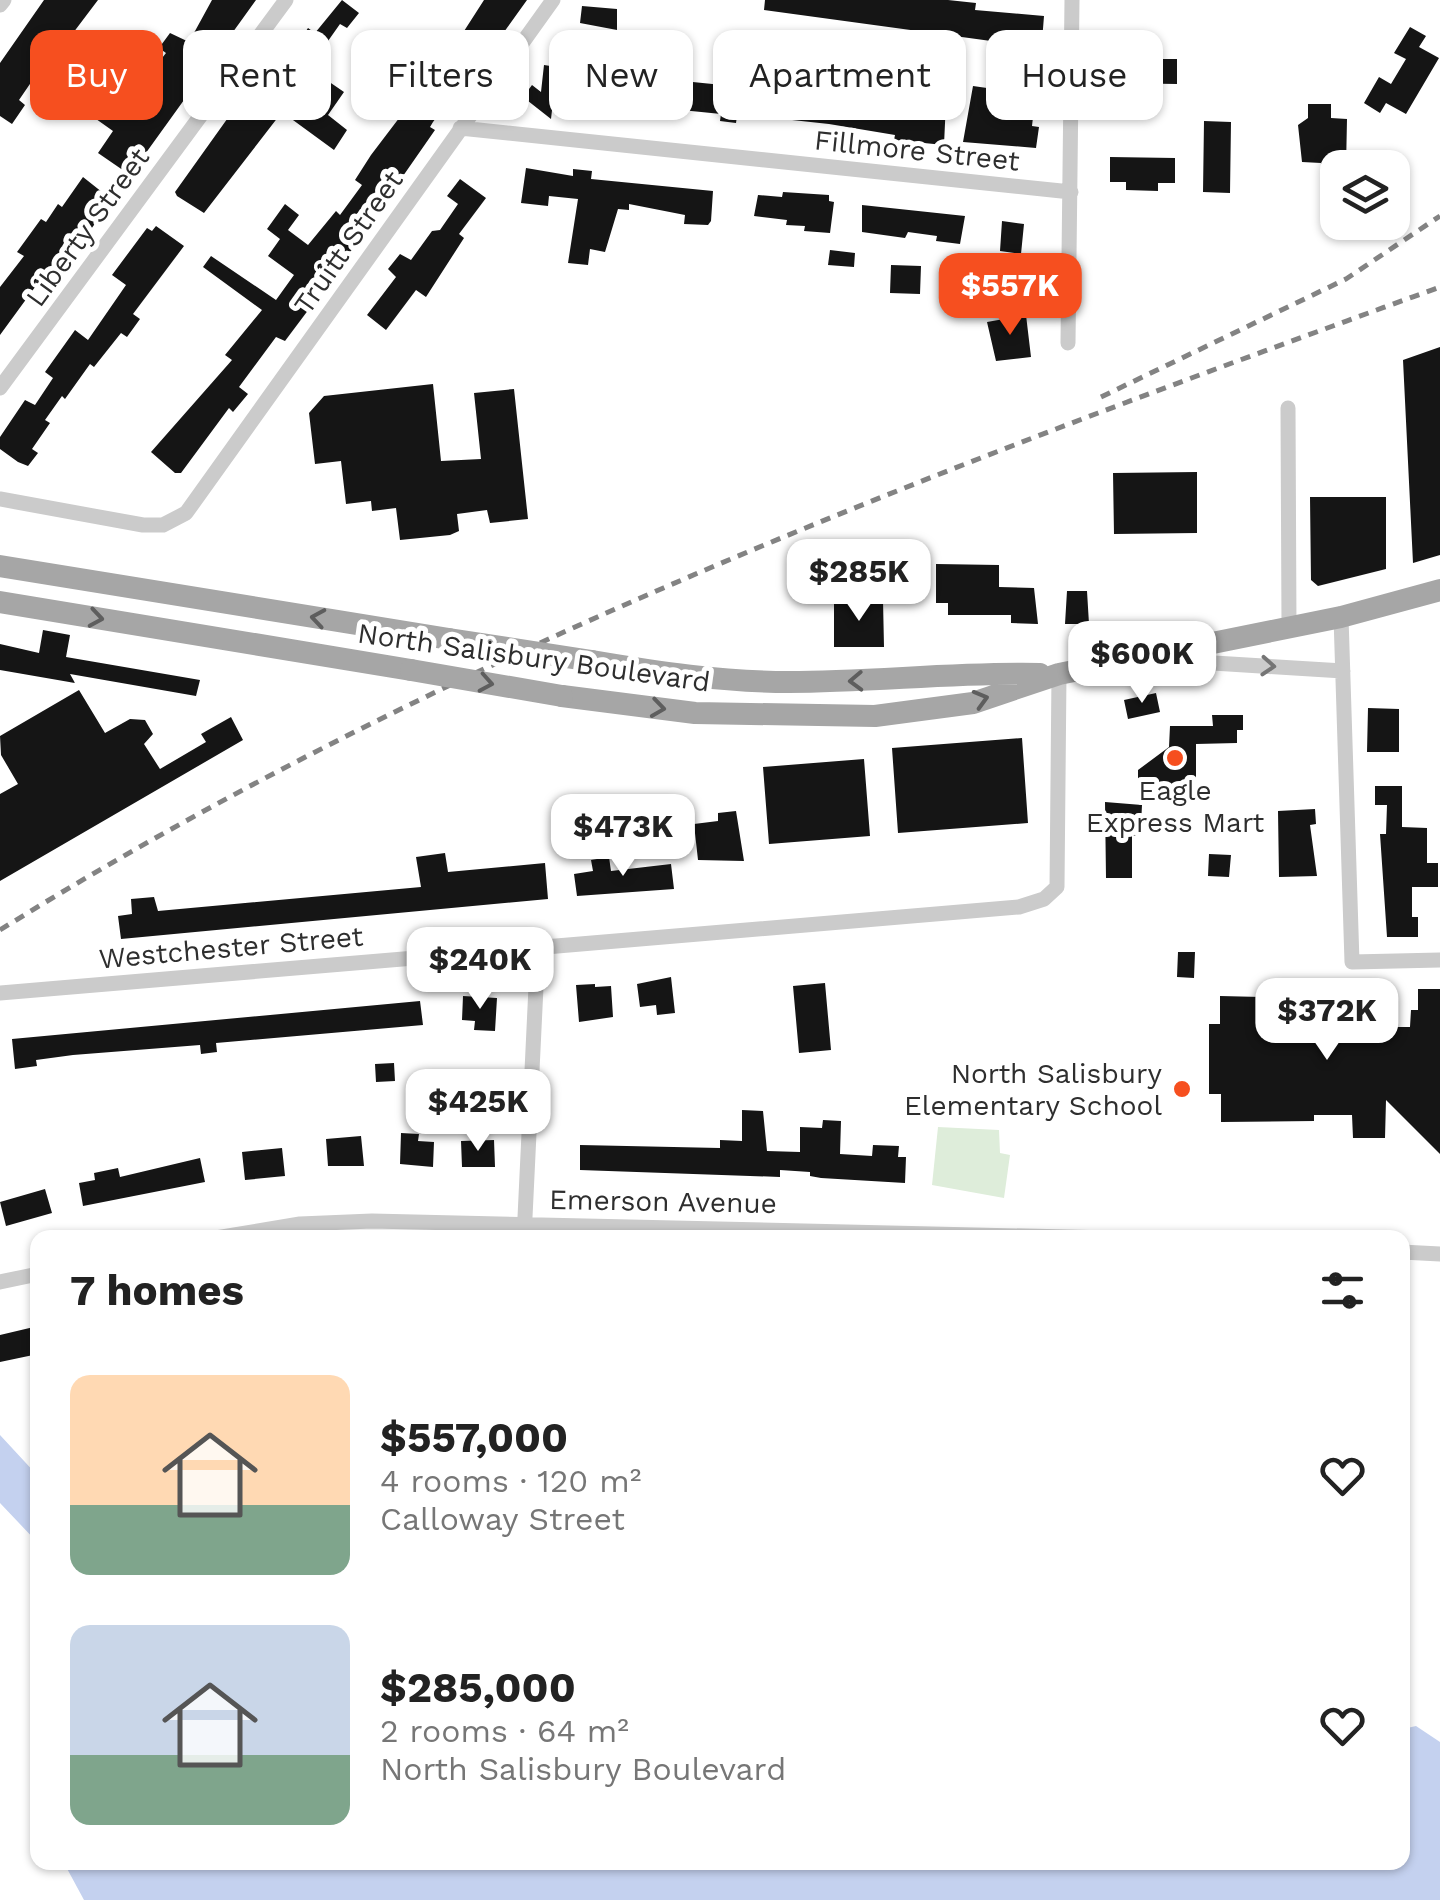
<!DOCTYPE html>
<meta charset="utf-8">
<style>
body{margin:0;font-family:"Work Sans",sans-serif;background:#f2f2f2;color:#222;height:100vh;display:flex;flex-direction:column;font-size:38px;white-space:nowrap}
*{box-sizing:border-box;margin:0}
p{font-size:32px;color:#767676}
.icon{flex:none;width:55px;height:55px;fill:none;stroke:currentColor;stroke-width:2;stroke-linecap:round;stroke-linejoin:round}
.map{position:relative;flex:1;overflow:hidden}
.sheet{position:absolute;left:30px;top:1230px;width:1380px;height:640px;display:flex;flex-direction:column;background:#fff;border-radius:20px;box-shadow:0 2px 8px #0004}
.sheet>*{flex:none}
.hud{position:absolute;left:30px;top:30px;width:1380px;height:90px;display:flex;gap:20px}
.buttons{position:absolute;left:1320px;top:150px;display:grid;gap:20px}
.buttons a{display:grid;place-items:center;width:90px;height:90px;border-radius:20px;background:#fff;box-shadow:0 2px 8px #0004;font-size:50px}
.price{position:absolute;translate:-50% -85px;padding:0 22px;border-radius:20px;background:#fff;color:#222;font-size:32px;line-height:65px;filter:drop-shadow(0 2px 5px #0008)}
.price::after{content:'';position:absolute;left:50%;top:60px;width:30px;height:22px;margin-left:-15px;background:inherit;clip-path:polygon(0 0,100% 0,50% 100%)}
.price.active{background:#f64f1f;color:#fff}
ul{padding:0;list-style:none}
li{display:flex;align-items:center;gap:30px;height:250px;padding:0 40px}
li span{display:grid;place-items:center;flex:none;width:280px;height:200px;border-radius:20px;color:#555}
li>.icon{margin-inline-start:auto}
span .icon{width:120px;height:120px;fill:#fffc;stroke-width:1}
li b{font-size:42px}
h2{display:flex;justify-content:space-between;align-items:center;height:120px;padding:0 40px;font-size:42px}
.tag{padding:0 35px;border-radius:20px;background:#fff;box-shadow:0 2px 8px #0004;font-size:35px;line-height:90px}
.tag.active{background:#f64f1f;color:#fff}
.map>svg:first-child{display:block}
</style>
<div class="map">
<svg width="1440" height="1900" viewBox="0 0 1440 1900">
<rect width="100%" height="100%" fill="#fff"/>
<!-- green -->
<path fill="#deedda" d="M 938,1127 L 999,1130 L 1000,1153 L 1010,1155 L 1004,1198 L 932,1185 Z"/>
<!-- water -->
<path fill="#c4d1ef" d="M 0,1435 L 37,1475 L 37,1542 L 0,1503 Z
M 1416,1726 L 1440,1742 L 1440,1900 L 84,1900 L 64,1863 L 1402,1862 L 1403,1729 Z"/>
<!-- building -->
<path fill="#151515" d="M 44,0 L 98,0 L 70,37 L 65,33 L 47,59 L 19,100 L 25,105 L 12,124 L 0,116 L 0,63 Z
M 212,0 L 256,0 L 130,175 L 98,153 L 113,131 L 89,114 L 95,105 L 81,94 L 106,59 L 124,72 L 105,98 L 132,117 L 150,93 L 141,85 L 166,53 L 159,48 L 170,33 L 189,42 Z
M 342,0 L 359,13 L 347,28 L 340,24 L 309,68 L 344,92 L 328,115 L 347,130 L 334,150 L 282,112 L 204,213 L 177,196 L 175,192 L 270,59 L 275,63 L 281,57 L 299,31 L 304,34 L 308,28 L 315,33 Z
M 484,0 L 527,0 L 499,39 L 495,36 L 433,122 L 430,127 L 435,130 L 330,281 L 285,341 L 276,337 L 239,387 L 248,394 L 233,412 L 229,408 L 181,473 L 175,473 L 151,452 L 232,360 L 225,355 L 262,310 L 203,267 L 211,256 L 276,300 L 294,275 L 268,256 L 280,239 L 267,229 L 285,204 L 299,215 L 288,230 L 308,245 L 336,211 L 340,215 L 362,185 L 355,180 L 371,155 L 428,80 L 418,73 L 427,61 L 439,70 Z
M 765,0 L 948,0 L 976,3 L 975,10 L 1044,16 L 1041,54 L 1033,54 L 1027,90 L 1036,91 L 1032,126 L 1039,127 L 1036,148 L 963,142 L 973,86 L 1008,91 L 1013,44 L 764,10 Z
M 582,6 L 617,9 L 617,30 L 580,23 Z
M 1410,27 L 1426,36 L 1419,47 L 1439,58 L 1406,114 L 1386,103 L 1380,113 L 1364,103 L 1379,77 L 1391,84 L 1406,59 L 1394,53 Z
M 659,49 L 676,51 L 673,80 L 742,87 L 809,103 L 814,95 L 884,104 L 885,100 L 929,105 L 930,99 L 946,101 L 944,145 L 894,140 L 895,135 L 829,124 L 746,115 L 737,116 L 736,123 L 720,121 L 721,114 L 622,104 L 624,84 L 633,85 L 634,79 L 656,81 Z
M 1128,50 L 1161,51 L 1161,59 L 1177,59 L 1177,84 L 1112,83 L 1112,58 L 1128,59 Z
M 391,56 L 403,65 L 387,86 L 376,78 Z
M 544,65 L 557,67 L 551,119 L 523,97 L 532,85 L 541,92 Z
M 1308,104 L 1331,104 L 1331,118 L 1347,119 L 1346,168 L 1321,169 L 1321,163 L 1302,162 L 1298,125 L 1308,118 Z
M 1204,121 L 1231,122 L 1230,193 L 1203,192 Z
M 1110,157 L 1175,158 L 1175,183 L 1158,183 L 1158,191 L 1126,190 L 1126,182 L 1110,182 Z
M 526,168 L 573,176 L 573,169 L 592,171 L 591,179 L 713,191 L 711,221 L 708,225 L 684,224 L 685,215 L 629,204 L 629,210 L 618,209 L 605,252 L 590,249 L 588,265 L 568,263 L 578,199 L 549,196 L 548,206 L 521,203 Z
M 83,177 L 112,200 L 81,243 L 76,239 L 50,275 L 46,272 L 0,335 L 0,287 L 24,256 L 17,252 L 41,219 L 46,222 L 58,204 L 62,207 Z
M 460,179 L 486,198 L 459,234 L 464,238 L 426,297 L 416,290 L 386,330 L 367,315 L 396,277 L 388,269 L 400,254 L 411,260 L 432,231 L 440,230 L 458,204 L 447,196 Z
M 783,192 L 829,195 L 829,201 L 834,202 L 830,233 L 804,231 L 805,226 L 786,225 L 787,220 L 754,216 L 758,195 L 782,197 Z
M 862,205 L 965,216 L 960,244 L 936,241 L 937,236 L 908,232 L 905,238 L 862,232 Z
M 1002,221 L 1024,224 L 1021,254 L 1000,251 Z
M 156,226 L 184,246 L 133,314 L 140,319 L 127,337 L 121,333 L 94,367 L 90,364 L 65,399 L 62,396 L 45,420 L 50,423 L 32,449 L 38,453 L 28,466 L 18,462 L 0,449 L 0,437 L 25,400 L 35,405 L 53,378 L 45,372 L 75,330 L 88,340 L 126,285 L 112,275 L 147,228 L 152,231 Z
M 830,250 L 855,253 L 854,267 L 828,265 Z
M 891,265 L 921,266 L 920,294 L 890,293 Z
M 1026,315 L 1031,357 L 996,361 L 987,322 Z
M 1440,347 L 1440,555 L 1413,563 L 1403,360 Z
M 433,384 L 441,461 L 481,459 L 474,393 L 514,389 L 528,519 L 490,523 L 487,510 L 457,514 L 459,531 L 450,535 L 400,540 L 396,508 L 372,511 L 371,501 L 346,504 L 341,461 L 315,464 L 309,413 L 324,396 Z
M 1197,472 L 1197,533 L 1114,534 L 1113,473 Z
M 1310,497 L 1386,497 L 1386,569 L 1318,586 L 1311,580 Z
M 936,564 L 999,565 L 999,587 L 1034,588 L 1038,624 L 1011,623 L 1011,615 L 948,615 L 948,603 L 936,603 Z
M 1067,591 L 1087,591 L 1089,624 L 1065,624 Z
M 834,600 L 883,600 L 884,647 L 834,647 Z
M 43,630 L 70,635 L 66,657 L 200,680 L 196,696 L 70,674 L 75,683 L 0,670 L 0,644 L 39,653 Z
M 79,690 L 105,733 L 130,719 L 145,720 L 153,734 L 144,744 L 160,769 L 206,742 L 201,734 L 231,717 L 243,740 L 0,881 L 0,794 L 18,784 L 1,755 L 0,736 Z
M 1156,693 L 1160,712 L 1128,719 L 1124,700 Z
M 1368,708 L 1399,709 L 1399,752 L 1367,752 Z
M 1212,715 L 1243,715 L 1243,730 L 1237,730 L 1237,743 L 1196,744 L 1196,793 L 1138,792 L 1138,770 L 1169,747 L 1170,726 L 1213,726 Z
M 1022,738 L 1028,823 L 898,833 L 892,748 Z
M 864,759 L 870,836 L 769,844 L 763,767 Z
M 1375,786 L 1402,786 L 1402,827 L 1427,828 L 1427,863 L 1438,863 L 1438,887 L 1412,887 L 1412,917 L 1418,917 L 1418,937 L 1387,937 L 1380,834 L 1386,834 L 1387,805 L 1375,805 Z
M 1105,802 L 1142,805 L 1141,825 L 1137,836 L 1132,835 L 1132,878 L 1106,878 Z
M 665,803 L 668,827 L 646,829 L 644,806 Z
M 1315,809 L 1316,824 L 1310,825 L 1317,876 L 1279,877 L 1278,811 Z
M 736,811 L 744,861 L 698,860 L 694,824 L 718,821 L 718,813 Z
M 445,853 L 448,872 L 545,863 L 548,899 L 121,939 L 118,916 L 132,914 L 131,899 L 154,897 L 158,911 L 421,887 L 416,857 Z
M 1209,854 L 1231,855 L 1229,877 L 1208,876 Z
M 609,857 L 611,871 L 671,864 L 674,889 L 577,896 L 574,874 L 593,871 L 591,860 Z
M 1178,952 L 1195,952 L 1194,978 L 1177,977 Z
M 671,977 L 675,1013 L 657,1015 L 656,1005 L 640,1007 L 637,984 Z
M 825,983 L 831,1050 L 799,1053 L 793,986 Z
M 595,984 L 595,987 L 611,986 L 613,1017 L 579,1022 L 576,985 Z
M 1418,989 L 1440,989 L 1440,1154 L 1386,1100 L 1385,1138 L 1353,1138 L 1352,1115 L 1314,1115 L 1314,1121 L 1221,1122 L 1221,1094 L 1209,1094 L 1209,1024 L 1220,1024 L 1220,996 L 1382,1000 L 1382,1027 L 1410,1027 L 1411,1010 L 1418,1010 Z
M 463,996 L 497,998 L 495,1031 L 474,1030 L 475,1021 L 462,1020 Z
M 420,1001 L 423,1025 L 216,1043 L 217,1052 L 201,1054 L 200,1045 L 73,1055 L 36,1060 L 37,1066 L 15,1069 L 12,1039 Z
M 394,1063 L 395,1081 L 376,1082 L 375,1064 Z
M 742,1110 L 763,1111 L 767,1151 L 800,1152 L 800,1127 L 822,1128 L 823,1120 L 841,1121 L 840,1154 L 872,1156 L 873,1145 L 899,1146 L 898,1157 L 906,1157 L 905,1183 L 821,1178 L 810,1176 L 810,1172 L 780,1170 L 780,1177 L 580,1170 L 580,1145 L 720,1148 L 720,1140 L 742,1141 Z
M 401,1133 L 419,1134 L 418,1141 L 434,1142 L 433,1167 L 400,1164 Z
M 361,1136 L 364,1166 L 328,1166 L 326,1139 Z
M 494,1140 L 495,1167 L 462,1167 L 461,1141 Z
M 282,1148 L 285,1176 L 245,1180 L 242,1152 Z
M 200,1158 L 205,1182 L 83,1206 L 79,1183 L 95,1180 L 94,1173 L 118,1168 L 120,1177 Z
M 45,1189 L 52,1213 L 6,1226 L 0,1202 Z
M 38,1326 L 38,1354 L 0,1362 L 0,1335 Z"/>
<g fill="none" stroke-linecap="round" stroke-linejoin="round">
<!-- minor -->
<path stroke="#cbcbcb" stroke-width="15" d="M 0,5 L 4,0
M 460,128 L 1071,192
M 1068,343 L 1072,0
M 0,388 L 286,0
M 1288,408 L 1289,627
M 0,499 L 143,525 L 163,525 L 186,513 L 553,0
M 1341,617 L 1352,962 L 1440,960
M 1165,660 L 1343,671
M 0,993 L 1019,907 L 1044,899 L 1057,887 L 1059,674
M 216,1238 L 300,1224 L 372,1221 L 1110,1238
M 524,1238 L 538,945
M 1402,1252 L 1440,1254
M 0,1282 L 38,1274"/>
<!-- primary -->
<path stroke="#a6a6a6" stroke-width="22" d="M 0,566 L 449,639
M 0,602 L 411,670
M 592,661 C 657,672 722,682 789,682 C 873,682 956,672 1040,674
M 562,696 L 695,713 L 875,716 L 973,703 L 1059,674 L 1341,617 L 1440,590"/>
<!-- rail -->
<path stroke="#838383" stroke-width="5" stroke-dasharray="10 8" stroke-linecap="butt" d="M 1101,397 L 1346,279 L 1440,216
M 0,930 C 450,650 944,467 1440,287"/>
<!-- primary-bridge -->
<path stroke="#a6a6a6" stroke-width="22" d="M 449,639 L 592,661
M 411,670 L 562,696"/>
</g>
<!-- one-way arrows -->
<defs><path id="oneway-chevron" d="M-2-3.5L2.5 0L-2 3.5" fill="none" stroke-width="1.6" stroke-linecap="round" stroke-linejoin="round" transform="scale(2.5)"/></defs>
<g stroke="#5e5e5e">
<use href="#oneway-chevron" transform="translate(96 618) rotate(9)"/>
<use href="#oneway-chevron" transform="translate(318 618) rotate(-171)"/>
<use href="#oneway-chevron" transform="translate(856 681) rotate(178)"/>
<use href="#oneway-chevron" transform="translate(486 683) rotate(10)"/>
<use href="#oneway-chevron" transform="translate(981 699) rotate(-16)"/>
<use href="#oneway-chevron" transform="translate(658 708) rotate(8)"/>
</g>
<use stroke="#757575" href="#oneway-chevron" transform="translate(1268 666) rotate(4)"/>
<!-- markers -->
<g fill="#f64f1f" stroke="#fff" stroke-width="4">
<circle cx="1175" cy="758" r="10"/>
<circle cx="1182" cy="1089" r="10"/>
</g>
<g text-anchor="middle" stroke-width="10" stroke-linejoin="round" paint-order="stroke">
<!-- street labels -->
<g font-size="28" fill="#2e2e2e" stroke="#fff">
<text transform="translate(917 150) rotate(6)" y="10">Fillmore Street</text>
<text transform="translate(87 227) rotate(-54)" y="10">Liberty Street</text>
<text transform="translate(348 242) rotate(-55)" y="10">Truitt Street</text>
<text transform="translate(534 657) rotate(8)" y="10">North Salisbury Boulevard</text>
<text transform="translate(231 947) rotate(-5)" y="10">Westchester Street</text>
<text transform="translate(663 1201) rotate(1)" y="10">Emerson Avenue</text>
</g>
<!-- poi labels -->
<g font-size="28" fill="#2e2e2e" stroke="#fff">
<text x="1175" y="800">Eagle<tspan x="1175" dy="32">Express Mart</tspan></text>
<text x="1162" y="1083" text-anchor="end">North Salisbury<tspan x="1162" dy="32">Elementary School</tspan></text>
</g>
</g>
</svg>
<div class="buttons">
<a><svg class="icon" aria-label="layers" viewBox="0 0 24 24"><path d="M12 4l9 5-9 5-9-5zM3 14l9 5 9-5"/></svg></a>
</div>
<b class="price active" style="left:1010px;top:338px">$557K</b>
<b class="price" style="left:859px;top:624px">$285K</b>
<b class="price" style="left:1142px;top:706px">$600K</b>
<b class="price" style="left:623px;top:879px">$473K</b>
<b class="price" style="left:480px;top:1012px">$240K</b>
<b class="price" style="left:1327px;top:1063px">$372K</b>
<b class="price" style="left:478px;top:1154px">$425K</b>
<div class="hud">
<a class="tag active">Buy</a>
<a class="tag">Rent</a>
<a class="tag">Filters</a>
<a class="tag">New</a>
<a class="tag">Apartment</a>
<a class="tag">House</a>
</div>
<section class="sheet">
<h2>7 homes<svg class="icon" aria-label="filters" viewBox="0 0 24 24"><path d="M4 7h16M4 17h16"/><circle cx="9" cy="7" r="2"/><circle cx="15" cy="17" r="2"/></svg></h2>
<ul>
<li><span style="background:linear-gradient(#ffd9b3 65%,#7fa58c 0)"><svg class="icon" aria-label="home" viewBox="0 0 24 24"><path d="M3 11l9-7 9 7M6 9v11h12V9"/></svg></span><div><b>$557,000</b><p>4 rooms · 120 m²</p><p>Calloway Street</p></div><svg class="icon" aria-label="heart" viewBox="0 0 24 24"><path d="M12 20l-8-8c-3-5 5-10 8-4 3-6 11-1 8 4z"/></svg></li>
<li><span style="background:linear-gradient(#c9d6e8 65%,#7fa58c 0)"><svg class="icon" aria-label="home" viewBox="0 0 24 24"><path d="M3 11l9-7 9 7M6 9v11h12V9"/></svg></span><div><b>$285,000</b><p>2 rooms · 64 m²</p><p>North Salisbury Boulevard</p></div><svg class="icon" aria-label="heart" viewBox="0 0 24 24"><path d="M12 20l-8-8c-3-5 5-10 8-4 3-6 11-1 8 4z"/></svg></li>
</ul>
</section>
</div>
